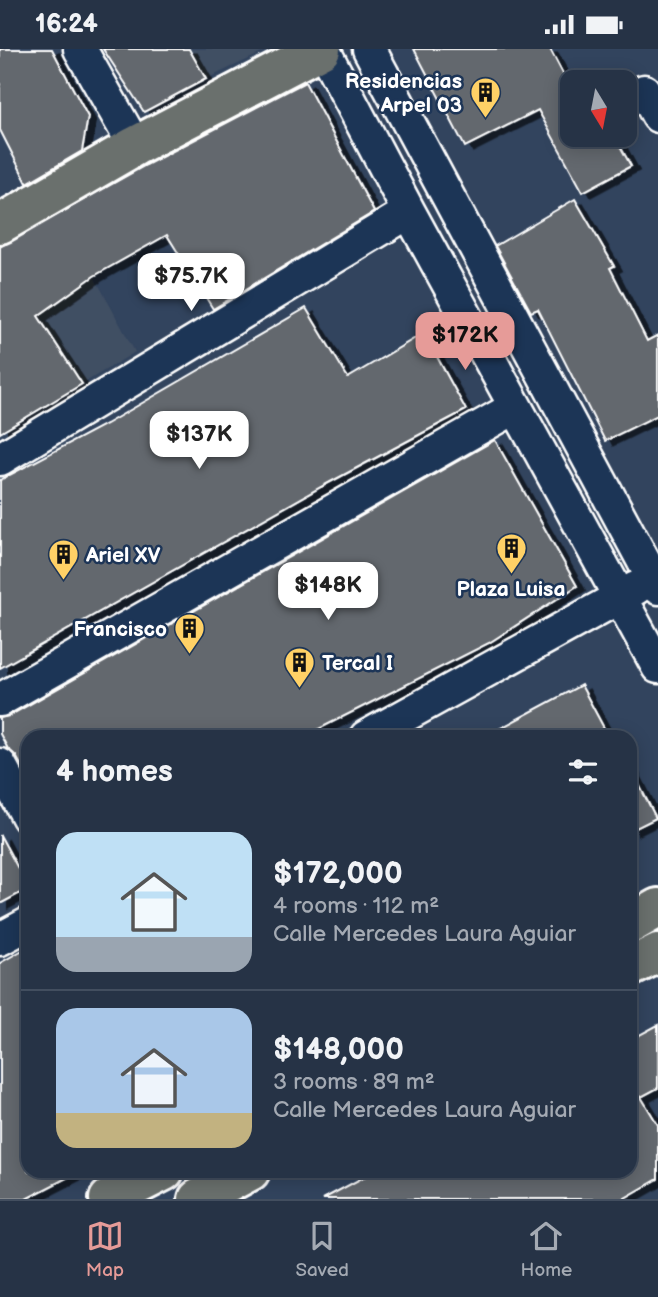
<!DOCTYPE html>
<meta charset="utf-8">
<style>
body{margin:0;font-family:"Balsamiq Sans",sans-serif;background:#2e3b4d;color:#f1f3f6;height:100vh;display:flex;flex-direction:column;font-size:26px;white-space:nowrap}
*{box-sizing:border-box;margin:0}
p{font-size:23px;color:#a4aab3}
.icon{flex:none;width:38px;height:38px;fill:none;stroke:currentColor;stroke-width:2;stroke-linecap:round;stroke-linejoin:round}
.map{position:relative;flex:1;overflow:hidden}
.side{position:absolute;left:21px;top:681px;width:616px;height:448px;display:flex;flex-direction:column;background:#263346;border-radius:21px;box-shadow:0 4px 18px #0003,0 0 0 2px #424e5f}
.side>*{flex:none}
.needle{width:46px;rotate:170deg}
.fabs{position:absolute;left:560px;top:21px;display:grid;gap:14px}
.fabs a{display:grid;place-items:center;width:77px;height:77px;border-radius:14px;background:#263346;box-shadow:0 4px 18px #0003,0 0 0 2px #424e5f;font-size:35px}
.price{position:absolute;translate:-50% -60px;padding:0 16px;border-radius:14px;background:#fff;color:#222;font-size:23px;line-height:46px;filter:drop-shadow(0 2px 4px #0008)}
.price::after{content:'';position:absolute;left:50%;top:42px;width:21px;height:16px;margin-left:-10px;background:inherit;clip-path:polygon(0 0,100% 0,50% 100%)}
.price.selected{background:#e69b98;color:#111}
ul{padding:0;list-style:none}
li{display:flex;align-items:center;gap:21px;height:175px;padding:0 35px}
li+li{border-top:2px solid #424e5f}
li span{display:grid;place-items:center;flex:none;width:196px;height:140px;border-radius:21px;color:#555}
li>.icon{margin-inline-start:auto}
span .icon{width:84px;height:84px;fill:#fffc;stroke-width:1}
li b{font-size:30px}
h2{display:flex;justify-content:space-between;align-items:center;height:84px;padding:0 35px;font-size:30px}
.status{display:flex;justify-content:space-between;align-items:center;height:49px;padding:0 35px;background:#263346;direction:ltr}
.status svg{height:19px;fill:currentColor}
.tabs{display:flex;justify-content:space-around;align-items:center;height:98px;border-top:2px solid #424e5f;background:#263346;font-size:19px;color:#a4aab3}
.tabs a{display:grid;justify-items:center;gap:4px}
.tabs .selected{color:#e69b98}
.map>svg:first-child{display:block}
</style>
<div class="status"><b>16:24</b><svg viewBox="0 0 49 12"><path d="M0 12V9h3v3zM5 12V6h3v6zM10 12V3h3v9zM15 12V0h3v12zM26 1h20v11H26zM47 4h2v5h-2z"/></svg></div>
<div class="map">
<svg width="658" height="1150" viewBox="0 0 658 1150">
<defs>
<filter id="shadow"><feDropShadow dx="8" dy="4.5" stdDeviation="0" flood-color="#0009"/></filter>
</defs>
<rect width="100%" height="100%" fill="#32445e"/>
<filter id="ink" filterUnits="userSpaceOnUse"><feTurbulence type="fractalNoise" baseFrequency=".0143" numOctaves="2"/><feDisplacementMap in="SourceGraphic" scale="14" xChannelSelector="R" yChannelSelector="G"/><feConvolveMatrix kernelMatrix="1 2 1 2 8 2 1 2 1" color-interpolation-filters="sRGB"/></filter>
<g filter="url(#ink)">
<!-- built -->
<path fill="#414f63" d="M 191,0 L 270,0 L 206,30 Z
M 94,227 L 135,303 L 82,335 L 38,267 Z"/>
<!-- building -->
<path fill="#64686e" stroke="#fff" stroke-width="2" filter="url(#shadow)" d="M 0,0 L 52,0 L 88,68 L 82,102 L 27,134 L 0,81 Z
M 103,0 L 189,0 L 206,30 L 144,63 Z
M 414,0 L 550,0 L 572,42 L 572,86 L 614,86 L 631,117 L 583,143 L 538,61 L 465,98 Z
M 305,33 L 374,163 L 213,260 L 167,186 L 94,227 L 38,267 L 82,335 L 0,384 L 0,198 L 146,116 Z
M 575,150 L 614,217 L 610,219 L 647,292 L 658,286 L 658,366 L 605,392 L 538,260 L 531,263 L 495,197 Z
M 306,259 L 348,329 L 424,284 L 466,361 L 321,438 L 0,619 L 0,431 L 106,375 Z
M 495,391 L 577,537 L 489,594 L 303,688 L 28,688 L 28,729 L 16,707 L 8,700 L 0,685 L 0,669 L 9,667 Z
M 581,636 L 604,679 L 587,688 L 484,688 Z
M 630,718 L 656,769 L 630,782 Z
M 0,786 L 28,838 L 28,840 L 0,855 Z
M 28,898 L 28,1122 L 80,1122 L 26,1150 L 0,1150 L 0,914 Z
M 658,976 L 658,1039 L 641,1048 L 658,1076 L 658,1130 L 623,1150 L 323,1150 L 375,1122 L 630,1122 L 630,991 Z"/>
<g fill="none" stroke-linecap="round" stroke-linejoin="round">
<defs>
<path id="minor" d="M 80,0 L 135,97
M 323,0 L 409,163 L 658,618
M 369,0 L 658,539
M 644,42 L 658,67
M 0,410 L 409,163
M 0,651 L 514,359
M 366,688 L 636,539
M 0,716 L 28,768
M 0,890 L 28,875"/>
<path id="major" d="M 0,175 L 135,97 L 321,0
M 630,875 L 658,859
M 630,918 L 658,904
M 109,1150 L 164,1122
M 198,1150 L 250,1122"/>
</defs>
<!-- minor casing -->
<use href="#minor" stroke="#fff" stroke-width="37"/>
<!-- major casing -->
<use href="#major" stroke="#fff" stroke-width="44"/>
<!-- minor -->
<use href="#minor" stroke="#1d3557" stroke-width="32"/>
<!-- major -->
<use href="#major" stroke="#6b706d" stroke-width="38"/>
</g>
</g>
<!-- icons -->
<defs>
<symbol id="building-pin" viewBox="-11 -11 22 30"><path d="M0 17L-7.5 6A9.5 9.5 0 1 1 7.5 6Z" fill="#ffd166" stroke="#1d3557"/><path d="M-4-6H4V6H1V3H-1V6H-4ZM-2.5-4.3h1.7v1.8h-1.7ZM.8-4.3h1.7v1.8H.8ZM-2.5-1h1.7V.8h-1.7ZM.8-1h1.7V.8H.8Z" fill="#111"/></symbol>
</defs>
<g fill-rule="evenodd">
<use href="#building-pin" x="468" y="26" width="35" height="47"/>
<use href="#building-pin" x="494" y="482" width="35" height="47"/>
<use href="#building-pin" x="46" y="488" width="35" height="47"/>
<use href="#building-pin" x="172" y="562" width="35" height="47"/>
<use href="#building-pin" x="282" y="596" width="35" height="47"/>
</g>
<g text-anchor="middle" stroke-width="5" stroke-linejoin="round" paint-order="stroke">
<!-- poi labels -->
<g font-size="21" font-weight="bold" fill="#fff" stroke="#1d3557" text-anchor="end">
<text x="462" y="39">Residencias<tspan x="462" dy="24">Arpel 03</tspan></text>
<text x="86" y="513" text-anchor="start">Ariel XV</text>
<text x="511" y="547" text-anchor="middle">Plaza Luisa</text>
<text x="167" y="587">Francisco</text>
<text x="322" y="621" text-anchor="start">Tercal I</text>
</g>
</g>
</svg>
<div class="fabs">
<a><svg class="needle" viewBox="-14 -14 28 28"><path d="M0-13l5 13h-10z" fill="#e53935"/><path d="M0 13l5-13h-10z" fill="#a4aab3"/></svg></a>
</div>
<b class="price" style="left:191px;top:264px">$75.7K</b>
<b class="price selected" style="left:465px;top:323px">$172K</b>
<b class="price" style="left:199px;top:422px">$137K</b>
<b class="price" style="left:328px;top:573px">$148K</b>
<section class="side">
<h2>4 homes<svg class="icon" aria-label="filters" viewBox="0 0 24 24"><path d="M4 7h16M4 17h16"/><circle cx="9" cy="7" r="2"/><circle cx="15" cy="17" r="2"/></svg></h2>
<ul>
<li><span style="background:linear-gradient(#bfe0f5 75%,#9aa5b1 0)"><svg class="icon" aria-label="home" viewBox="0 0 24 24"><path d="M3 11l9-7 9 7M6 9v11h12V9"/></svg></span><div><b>$172,000</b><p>4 rooms · 112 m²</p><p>Calle Mercedes Laura Aguiar</p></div></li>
<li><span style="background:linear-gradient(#a9c7e8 75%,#c2b280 0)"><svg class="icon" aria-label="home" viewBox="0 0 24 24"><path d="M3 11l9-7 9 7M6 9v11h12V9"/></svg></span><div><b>$148,000</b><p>3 rooms · 89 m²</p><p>Calle Mercedes Laura Aguiar</p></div></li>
</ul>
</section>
</div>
<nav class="tabs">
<a class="selected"><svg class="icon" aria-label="map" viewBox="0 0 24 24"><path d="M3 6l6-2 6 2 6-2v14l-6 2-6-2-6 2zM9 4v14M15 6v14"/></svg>Map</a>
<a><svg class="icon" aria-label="saved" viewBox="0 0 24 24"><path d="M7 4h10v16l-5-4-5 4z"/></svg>Saved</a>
<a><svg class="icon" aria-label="home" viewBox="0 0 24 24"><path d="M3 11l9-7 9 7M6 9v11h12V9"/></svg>Home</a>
</nav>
